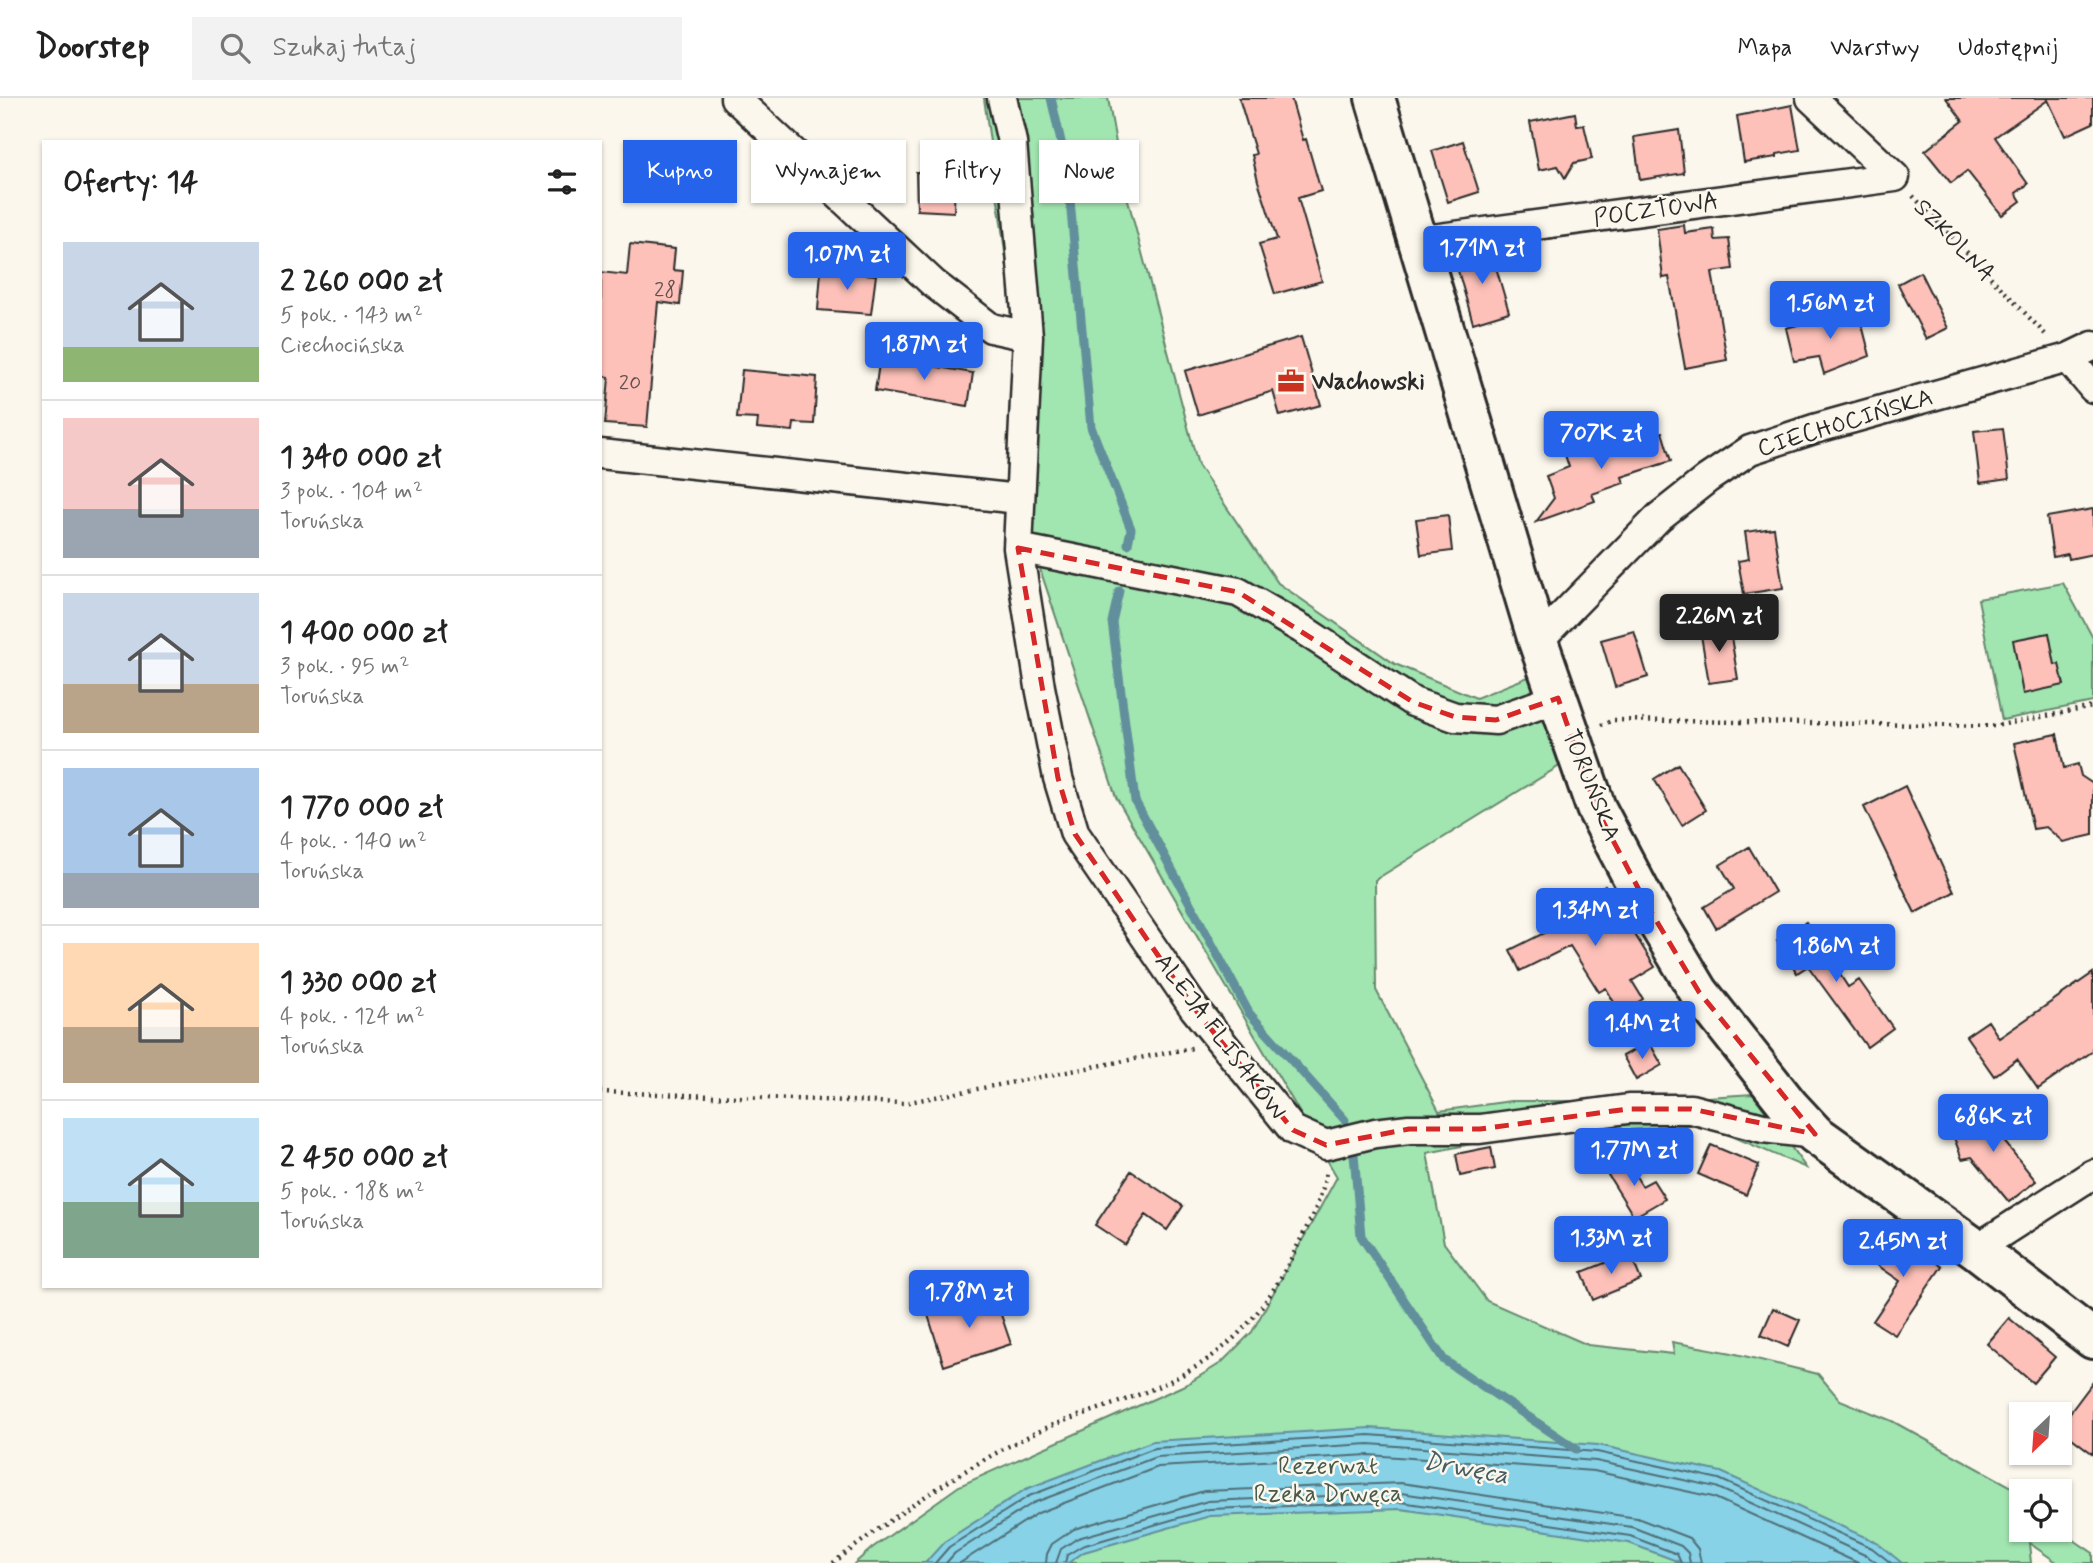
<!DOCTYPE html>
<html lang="pl">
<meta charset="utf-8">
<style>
body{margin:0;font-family:Mynerve,sans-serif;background:#f2f2f2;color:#222;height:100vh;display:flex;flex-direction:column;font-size:26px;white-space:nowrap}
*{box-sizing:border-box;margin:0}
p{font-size:23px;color:#767676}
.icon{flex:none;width:38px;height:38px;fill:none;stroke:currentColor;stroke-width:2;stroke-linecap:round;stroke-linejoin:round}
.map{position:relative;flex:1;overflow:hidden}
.details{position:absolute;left:42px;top:42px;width:560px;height:1148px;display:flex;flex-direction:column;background:#fff;border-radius:0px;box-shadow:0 2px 5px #0004}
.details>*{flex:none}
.top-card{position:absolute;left:623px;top:42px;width:665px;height:63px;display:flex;gap:14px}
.needle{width:46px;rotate:205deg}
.tools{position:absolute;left:2009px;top:1304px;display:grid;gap:14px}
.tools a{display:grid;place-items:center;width:63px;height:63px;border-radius:0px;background:#fff;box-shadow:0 2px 5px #0004;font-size:35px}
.price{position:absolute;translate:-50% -60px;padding:0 16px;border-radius:7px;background:#2563eb;color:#fff;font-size:23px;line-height:46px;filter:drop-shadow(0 2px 4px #0008)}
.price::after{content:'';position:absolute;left:50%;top:42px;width:21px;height:16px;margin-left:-10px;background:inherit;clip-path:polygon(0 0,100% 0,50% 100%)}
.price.current{background:#222;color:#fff}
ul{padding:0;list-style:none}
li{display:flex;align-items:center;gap:21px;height:175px;padding:0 21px}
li+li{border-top:2px solid #e0e0e0}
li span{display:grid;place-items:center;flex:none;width:196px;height:140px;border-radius:0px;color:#555}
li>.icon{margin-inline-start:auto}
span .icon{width:84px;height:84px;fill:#fffc;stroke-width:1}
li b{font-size:30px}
h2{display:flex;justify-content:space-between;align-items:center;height:84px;padding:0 21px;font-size:30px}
.tag{padding:0 24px;border-radius:0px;background:#fff;box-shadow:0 2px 5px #0004;font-size:24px;line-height:63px}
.tag.current{background:#2563eb;color:#fff}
header{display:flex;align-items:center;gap:42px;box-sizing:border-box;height:98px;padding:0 35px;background:#fff;border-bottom:2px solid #e0e0e0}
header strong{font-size:33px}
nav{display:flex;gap:38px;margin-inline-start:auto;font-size:24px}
.search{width:490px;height:63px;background:#f2f2f2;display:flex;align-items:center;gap:18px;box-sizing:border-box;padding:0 24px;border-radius:0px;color:#767676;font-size:26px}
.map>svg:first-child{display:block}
</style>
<header>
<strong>Doorstep</strong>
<div class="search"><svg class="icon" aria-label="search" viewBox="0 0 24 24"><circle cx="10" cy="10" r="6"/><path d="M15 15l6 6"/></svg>Szukaj tutaj</div>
<nav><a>Mapa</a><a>Warstwy</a><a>Udostępnij</a></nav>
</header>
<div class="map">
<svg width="2093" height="1465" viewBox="0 0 2093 1465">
<rect width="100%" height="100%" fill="#fbf7ec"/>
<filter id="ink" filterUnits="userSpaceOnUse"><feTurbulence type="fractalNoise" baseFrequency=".0143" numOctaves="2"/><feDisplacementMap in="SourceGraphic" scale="14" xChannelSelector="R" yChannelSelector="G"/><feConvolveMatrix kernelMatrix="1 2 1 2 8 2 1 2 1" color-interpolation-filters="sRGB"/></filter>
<g filter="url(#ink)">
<!-- green -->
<path fill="#a1e5b0" stroke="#66886e" stroke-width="2" d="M 984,0 L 1108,0 L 1122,79 L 1198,367 L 1278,485 L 1395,566 L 1476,600 L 1528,579 L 1561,667 L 1375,782 L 1376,892 L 1439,1013 L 1511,1003 L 1646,1003 L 1753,996 L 1806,1070 L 1706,1027 L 1597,1034 L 1531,1034 L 1427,1055 L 1444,1145 L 1487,1203 L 1588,1247 L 1674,1256 L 1672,1244 L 1732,1255 L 1818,1276 L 1840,1302 L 1892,1323 L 2012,1389 L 2021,1398 L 2021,1432 L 2059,1432 L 2093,1455 L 2093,1465 L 2058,1465 L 2029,1445 L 2031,1465 L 855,1465 L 872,1450 L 959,1388 L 1187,1286 L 1221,1265 L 1252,1234 L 1337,1079 L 1116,699 L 1030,441 L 1014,220 Z
M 2063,485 L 2093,540 L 2093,604 L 2002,622 L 1978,501 Z"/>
<!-- water -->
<path fill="#87d2e7" stroke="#628f9c" stroke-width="2" d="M 1370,1330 L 1598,1347 L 1721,1374 L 1876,1444 L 1902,1465 L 1682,1465 L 1629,1445 L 1401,1411 L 1210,1418 L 1084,1454 L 1068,1465 L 925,1465 L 944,1444 L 1026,1391 L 1153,1343 Z"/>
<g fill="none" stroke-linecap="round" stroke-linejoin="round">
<!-- shore -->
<path stroke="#506e76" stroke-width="2" d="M 935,1465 L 949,1449 L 1029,1398 L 1154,1350 L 1369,1337 L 1597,1354 L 1719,1381 L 1872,1450 L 1891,1465
M 946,1465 L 955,1455 L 1033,1405 L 1156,1359 L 1369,1346 L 1596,1363 L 1716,1389 L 1867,1458 L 1877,1465
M 960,1465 L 1038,1415 L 1158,1369 L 1369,1357 L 1594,1373 L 1713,1399 L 1858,1465
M 1046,1465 L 1047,1456 L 1052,1446 L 1074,1431 L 1204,1393 L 1401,1385 L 1637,1420 L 1689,1440 L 1698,1451 L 1701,1465
M 1056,1465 L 1061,1451 L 1078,1440 L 1208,1403 L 1401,1395 L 1632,1429 L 1681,1448 L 1688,1455 L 1690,1465
M 1065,1465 L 1067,1457 L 1082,1448 L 1209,1411 L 1401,1404 L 1630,1438 L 1677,1456 L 1681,1465"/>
<!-- stream -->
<path stroke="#628f9c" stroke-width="9" d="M 1051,0 L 1067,70 L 1091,329 L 1131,431 L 1128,446
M 1119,493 L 1112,524 L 1135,703 L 1249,915 L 1345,1022
M 1354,1056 L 1361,1138 L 1444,1262 L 1576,1351"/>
</g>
<!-- building -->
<path fill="#fdc1b9" stroke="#2b2b2b" stroke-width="2" d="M 1239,0 L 1291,0 L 1303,42 L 1306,41 L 1321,93 L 1298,100 L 1322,183 L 1275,196 L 1259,146 L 1277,141 L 1258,83 L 1252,57 L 1256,56 Z
M 1946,0 L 2093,0 L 2093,25 L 2065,38 L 2048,2 L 1995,39 L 2028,86 L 2016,95 L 2021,103 L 2002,117 L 1967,73 L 1951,85 L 1925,53 L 1963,23 Z
M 1792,7 L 1800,52 L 1777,56 L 1777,59 L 1744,64 L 1737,18 Z
M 1575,15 L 1577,28 L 1584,27 L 1592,61 L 1574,65 L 1565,80 L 1558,68 L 1539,72 L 1530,24 Z
M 1679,32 L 1684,75 L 1640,82 L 1634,39 Z
M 1463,43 L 1479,94 L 1448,104 L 1432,53 Z
M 916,74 L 955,75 L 954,114 L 917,112 Z
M 1684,127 L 1685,135 L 1714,131 L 1715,142 L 1729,141 L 1733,171 L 1712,174 L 1727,262 L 1685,270 L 1669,179 L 1663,180 L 1657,131 Z
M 630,146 L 675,151 L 673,172 L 683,173 L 680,207 L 658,204 L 647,329 L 605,326 L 609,279 L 600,278 L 601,174 L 627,177 Z
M 1491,152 L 1509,214 L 1473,225 L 1455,162 Z
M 821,173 L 876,177 L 871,216 L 818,212 Z
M 1920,174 L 1948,230 L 1926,241 L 1898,186 Z
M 1858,211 L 1870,258 L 1824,276 L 1819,259 L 1794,263 L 1786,230 Z
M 1301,239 L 1321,307 L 1280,318 L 1273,293 L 1198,317 L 1185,273 Z
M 880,259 L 973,275 L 968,308 L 875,293 Z
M 742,272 L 817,279 L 814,326 L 794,325 L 793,333 L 757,330 L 758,321 L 737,320 Z
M 2003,330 L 2009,381 L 1980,385 L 1974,333 Z
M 1662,334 L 1671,363 L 1622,379 L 1624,385 L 1592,396 L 1595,403 L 1536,424 L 1554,400 L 1546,378 L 1569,369 L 1563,351 L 1588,341 L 1593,356 Z
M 2093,411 L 2093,456 L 2069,461 L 2068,456 L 2053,459 L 2047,419 Z
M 1448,417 L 1452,453 L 1421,457 L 1416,421 Z
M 1774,430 L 1783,490 L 1744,496 L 1738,463 L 1749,461 L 1745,434 Z
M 1729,527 L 1738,581 L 1709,585 L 1700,531 Z
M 1634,533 L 1648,579 L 1615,589 L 1601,542 Z
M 2049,535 L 2055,567 L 2059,566 L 2064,587 L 2023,596 L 2013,542 Z
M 2057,636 L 2064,670 L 2078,666 L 2081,678 L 2093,686 L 2093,737 L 2063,744 L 2046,729 L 2033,731 L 2014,645 Z
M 1678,666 L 1706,712 L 1682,727 L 1654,681 Z
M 1905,688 L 1954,794 L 1915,815 L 1864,709 Z
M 1749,749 L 1775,794 L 1716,830 L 1704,809 L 1734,791 L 1720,767 Z
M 1605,788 L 1655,869 L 1632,883 L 1643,901 L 1620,915 L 1606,890 L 1599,894 L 1570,848 L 1520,873 L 1510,852 L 1570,822 L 1565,813 Z
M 1806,824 L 1848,889 L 1859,882 L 1893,930 L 1867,949 L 1808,868 L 1797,875 L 1777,843 Z
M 2093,875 L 2093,953 L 2038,991 L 2017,961 L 1994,978 L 1966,938 L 1988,923 L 1999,940 Z
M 1649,944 L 1662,967 L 1636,982 L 1623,958 Z
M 1984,1006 L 2000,1026 L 1999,1037 L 2036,1083 L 2009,1104 L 1972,1059 L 1962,1061 L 1953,1037 Z
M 1711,1047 L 1759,1067 L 1746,1097 L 1698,1076 Z
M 1491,1049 L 1495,1071 L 1460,1078 L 1456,1056 Z
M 1624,1059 L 1642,1088 L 1653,1082 L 1665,1101 L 1634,1119 L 1605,1072 Z
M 1131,1073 L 1183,1108 L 1167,1132 L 1146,1117 L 1125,1147 L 1095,1127 Z
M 1889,1133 L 1942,1168 L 1895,1237 L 1873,1223 L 1900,1183 L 1870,1162 Z
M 1630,1155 L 1641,1182 L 1593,1202 L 1582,1174 Z
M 994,1196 L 1011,1246 L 944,1268 L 928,1217 Z
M 1773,1210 L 1800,1222 L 1788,1249 L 1761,1237 Z
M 2009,1220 L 2055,1259 L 2033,1285 L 1987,1246 Z
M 2093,1284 L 2093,1356 L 2060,1331 L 2060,1328 Z"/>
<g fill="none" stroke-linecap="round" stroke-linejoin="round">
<defs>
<path id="street" d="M 735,0 L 933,185 L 991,230 L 1028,238
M 1002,0 L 1012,44 L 1028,238 L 1018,450 L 1040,589 L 1058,680 L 1075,736 L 1194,910 L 1293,1032 L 1326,1047 L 1375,1035 L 1409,1031 L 1480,1031 L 1628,1011 L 1691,1011 L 1763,1030 L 1815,1036
M 1811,0 L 1895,79
M 1417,143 L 1895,79
M 2068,260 L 2093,290
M 600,356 L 1019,401
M 1018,450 L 1238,494 L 1302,531 L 1413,604 L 1455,619 L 1496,622 L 1558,600
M 1538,543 L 1659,419 L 1707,381 L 1750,352 L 1814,331 L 2068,260 L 2093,248
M 1976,1151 L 2093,1076"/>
<path id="secondary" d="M 1375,0 L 1538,543 L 1596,710 L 1647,807 L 1699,894 L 1789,1008 L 1815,1036 L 1976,1151 L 2093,1241"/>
</defs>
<!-- street casing -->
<use href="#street" stroke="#2b2b2b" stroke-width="33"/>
<!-- secondary casing -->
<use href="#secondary" stroke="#2b2b2b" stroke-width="44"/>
<!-- path -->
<path stroke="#2b2b2b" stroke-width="4.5" stroke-dasharray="2 5" stroke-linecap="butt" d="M 1913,98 L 2045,236
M 1601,627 L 1614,622 L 1995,628 L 2093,609
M 600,994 L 904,1005 L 1192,950
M 833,1465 C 896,1417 962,1370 1033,1336 C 1062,1322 1092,1314 1122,1303 C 1210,1271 1254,1236 1296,1151 C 1308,1126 1323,1101 1326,1073"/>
<!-- street -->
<use href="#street" stroke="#fbf7ec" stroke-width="28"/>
<!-- secondary -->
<use href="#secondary" stroke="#fbf7ec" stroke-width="38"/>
</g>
</g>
<!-- marked area -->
<path fill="none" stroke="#d62828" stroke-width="5" stroke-dasharray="14 9" stroke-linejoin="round" d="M 1018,450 L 1238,494 L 1413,604 L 1455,619 L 1496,622 L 1558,600 L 1596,710 L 1647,807 L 1699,894 L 1815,1036 L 1691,1011 L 1628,1011 L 1480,1031 L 1409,1031 L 1326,1047 L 1293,1032 L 1194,910 L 1075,736 L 1058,680 Z"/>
<!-- icons -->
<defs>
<symbol id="office-bare" viewBox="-9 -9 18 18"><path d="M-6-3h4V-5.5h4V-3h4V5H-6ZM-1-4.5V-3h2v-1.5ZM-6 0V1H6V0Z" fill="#c8321e" stroke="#fbf7ec" stroke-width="2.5" paint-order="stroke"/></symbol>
</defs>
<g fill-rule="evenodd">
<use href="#office-bare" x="1272" y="264" width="38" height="38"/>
</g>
<g text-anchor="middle" stroke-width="5" stroke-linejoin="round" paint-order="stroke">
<!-- number labels -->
<g font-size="21" fill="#60504e">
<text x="665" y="198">28</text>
<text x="630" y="291">20</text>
</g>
<!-- street labels -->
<g font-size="24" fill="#2b2b2b" stroke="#fbf7ec">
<text transform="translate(1656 111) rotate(-8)" y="8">POCZTOWA</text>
<text transform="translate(1955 142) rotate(46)" y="8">SZKOLNA</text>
<text transform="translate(1845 324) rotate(-17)" y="8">CIECHOCIŃSKA</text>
<text transform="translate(1592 687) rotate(68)" y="8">TORUŃSKA</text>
<text transform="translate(1221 938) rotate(53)" y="8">ALEJA FLISAKÓW</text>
</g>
<!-- poi labels -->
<g font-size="24" font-weight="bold" fill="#2b2b2b" stroke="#fbf7ec" text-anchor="start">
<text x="1312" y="291">Wachowski</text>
</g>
<!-- park labels -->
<g font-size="24" fill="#485a4c" stroke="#fbf7ec">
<text x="1328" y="1375">Rezerwat<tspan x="1328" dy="28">Rzeka Drwęca</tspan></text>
</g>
<!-- water labels -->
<g font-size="26" font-style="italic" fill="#475d63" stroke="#fbf7ec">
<text transform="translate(1466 1369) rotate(10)" y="9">Drwęca</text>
</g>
</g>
</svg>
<div class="tools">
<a><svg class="needle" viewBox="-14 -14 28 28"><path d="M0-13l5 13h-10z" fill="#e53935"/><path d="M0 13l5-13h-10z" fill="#767676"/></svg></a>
<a><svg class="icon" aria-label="locate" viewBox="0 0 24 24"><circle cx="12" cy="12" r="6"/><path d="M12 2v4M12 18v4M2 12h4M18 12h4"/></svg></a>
</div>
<b class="price" style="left:1482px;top:188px">1.71M zł</b>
<b class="price" style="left:847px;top:194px">1.07M zł</b>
<b class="price" style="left:1830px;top:243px">1.56M zł</b>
<b class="price" style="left:924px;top:284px">1.87M zł</b>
<b class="price" style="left:1601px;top:373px">707K zł</b>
<b class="price current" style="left:1719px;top:556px">2.26M zł</b>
<b class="price" style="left:1595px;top:850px">1.34M zł</b>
<b class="price" style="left:1836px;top:886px">1.86M zł</b>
<b class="price" style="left:1642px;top:963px">1.4M zł</b>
<b class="price" style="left:1993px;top:1056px">686K zł</b>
<b class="price" style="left:1634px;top:1090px">1.77M zł</b>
<b class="price" style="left:1611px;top:1178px">1.33M zł</b>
<b class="price" style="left:1903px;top:1181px">2.45M zł</b>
<b class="price" style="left:969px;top:1232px">1.78M zł</b>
<div class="top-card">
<a class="tag current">Kupno</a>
<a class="tag">Wynajem</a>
<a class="tag">Filtry</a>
<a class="tag">Nowe</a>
</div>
<section class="details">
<h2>Oferty: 14<svg class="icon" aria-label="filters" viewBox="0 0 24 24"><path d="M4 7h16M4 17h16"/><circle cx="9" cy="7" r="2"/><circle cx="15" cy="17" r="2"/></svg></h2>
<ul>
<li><span style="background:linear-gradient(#c9d6e8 75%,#8fb573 0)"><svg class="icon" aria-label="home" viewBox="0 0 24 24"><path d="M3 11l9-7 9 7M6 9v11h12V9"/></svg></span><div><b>2 260 000 zł</b><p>5 pok. · 143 m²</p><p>Ciechocińska</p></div></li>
<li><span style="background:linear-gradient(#f6c9c9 65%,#9aa5b1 0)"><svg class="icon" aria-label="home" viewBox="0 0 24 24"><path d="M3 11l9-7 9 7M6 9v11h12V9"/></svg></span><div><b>1 340 000 zł</b><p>3 pok. · 104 m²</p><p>Toruńska</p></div></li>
<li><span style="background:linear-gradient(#c9d6e8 65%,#b9a48a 0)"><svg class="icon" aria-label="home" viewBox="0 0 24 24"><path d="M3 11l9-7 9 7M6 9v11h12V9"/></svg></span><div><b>1 400 000 zł</b><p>3 pok. · 95 m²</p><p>Toruńska</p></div></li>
<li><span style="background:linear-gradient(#a9c7e8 75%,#9aa5b1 0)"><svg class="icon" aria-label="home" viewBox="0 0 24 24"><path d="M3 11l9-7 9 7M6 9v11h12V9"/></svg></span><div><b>1 770 000 zł</b><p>4 pok. · 140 m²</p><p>Toruńska</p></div></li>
<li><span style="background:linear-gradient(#ffd9b3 60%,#b9a48a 0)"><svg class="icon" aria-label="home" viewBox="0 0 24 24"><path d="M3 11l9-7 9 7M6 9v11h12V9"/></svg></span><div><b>1 330 000 zł</b><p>4 pok. · 124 m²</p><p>Toruńska</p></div></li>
<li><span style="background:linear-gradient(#bfe0f5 60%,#7fa58c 0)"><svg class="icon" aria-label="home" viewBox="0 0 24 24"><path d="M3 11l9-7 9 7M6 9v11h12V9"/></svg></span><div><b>2 450 000 zł</b><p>5 pok. · 188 m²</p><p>Toruńska</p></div></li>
</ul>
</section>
</div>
